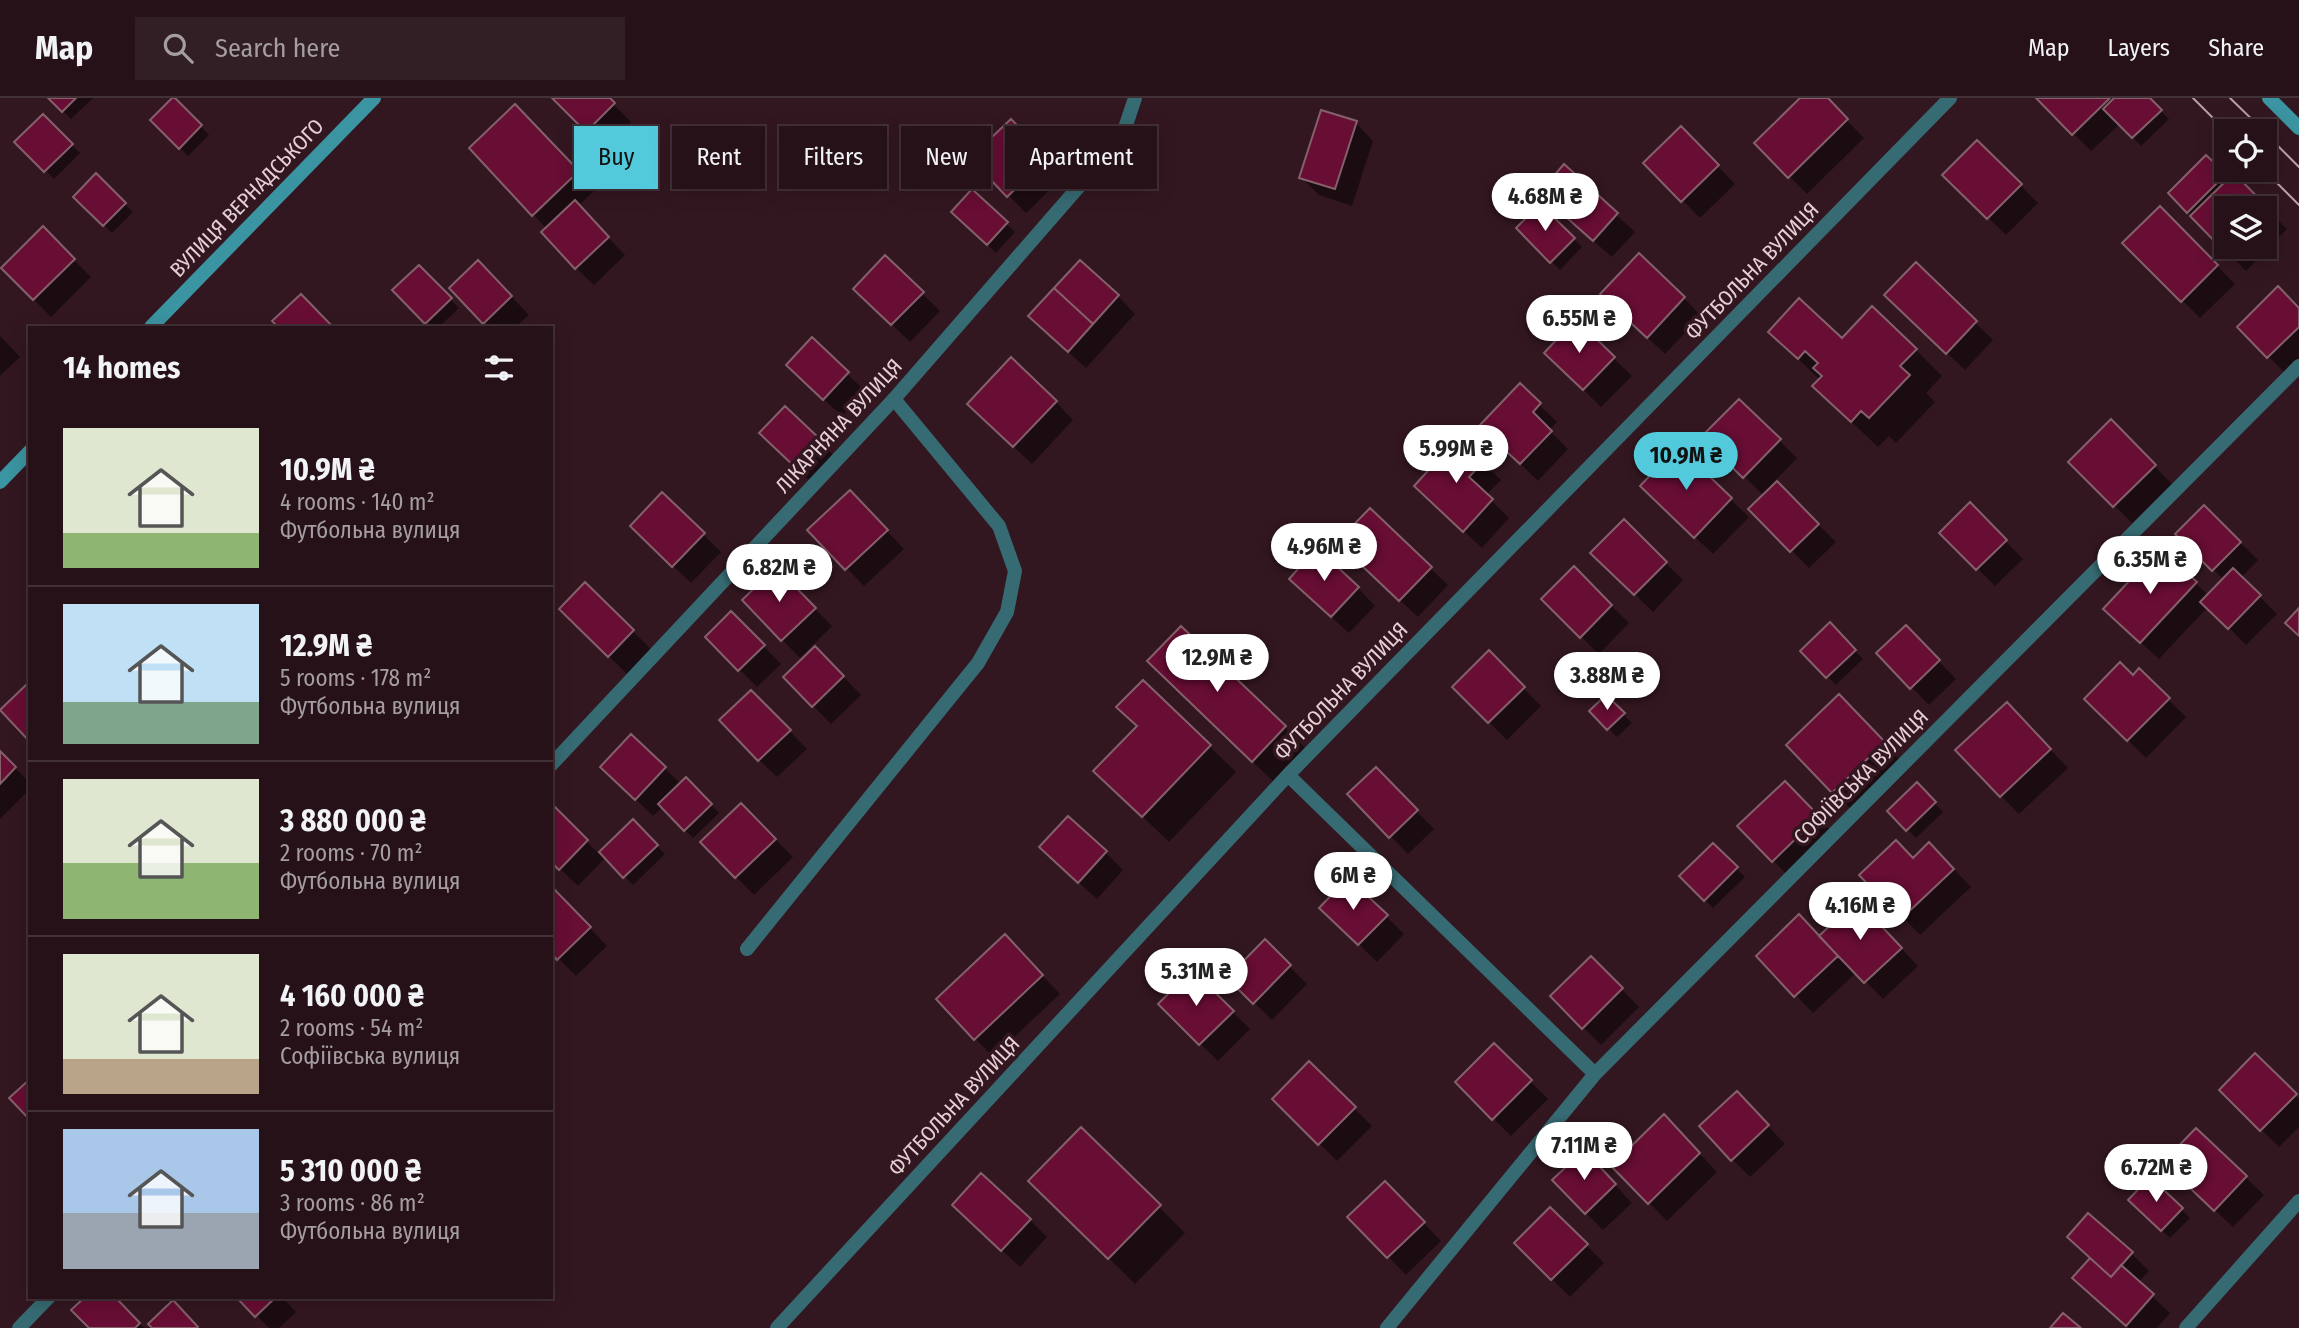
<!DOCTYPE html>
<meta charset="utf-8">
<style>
body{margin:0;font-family:"Fira Sans Condensed",sans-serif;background:#321f25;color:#f1f3f6;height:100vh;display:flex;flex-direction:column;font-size:26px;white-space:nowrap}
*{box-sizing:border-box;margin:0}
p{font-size:23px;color:#a49da2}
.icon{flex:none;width:38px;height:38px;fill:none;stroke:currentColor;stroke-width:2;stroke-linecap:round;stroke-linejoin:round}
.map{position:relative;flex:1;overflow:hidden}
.panel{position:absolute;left:28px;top:228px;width:525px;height:973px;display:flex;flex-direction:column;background:#261118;border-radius:0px;box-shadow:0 4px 18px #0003,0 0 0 2px #423137}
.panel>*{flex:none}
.guide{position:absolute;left:574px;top:28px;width:665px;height:63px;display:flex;gap:14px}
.controls{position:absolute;left:2214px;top:21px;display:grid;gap:14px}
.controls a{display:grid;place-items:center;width:63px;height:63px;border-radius:0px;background:#261118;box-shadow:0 4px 18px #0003,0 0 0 2px #423137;font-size:35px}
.price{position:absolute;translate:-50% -60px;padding:0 16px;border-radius:24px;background:#fff;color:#222;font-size:23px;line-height:46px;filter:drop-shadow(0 2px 4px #0008)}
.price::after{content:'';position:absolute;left:50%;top:42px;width:21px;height:16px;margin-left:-10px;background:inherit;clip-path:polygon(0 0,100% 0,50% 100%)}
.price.selected{background:#53cadc;color:#111}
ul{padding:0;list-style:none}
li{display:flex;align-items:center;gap:21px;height:175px;padding:0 35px}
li+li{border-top:2px solid #423137}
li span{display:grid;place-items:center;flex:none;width:196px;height:140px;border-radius:0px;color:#555}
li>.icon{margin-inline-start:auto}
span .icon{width:84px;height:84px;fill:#fffc;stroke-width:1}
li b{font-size:30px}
h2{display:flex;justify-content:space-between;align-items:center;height:84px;padding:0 35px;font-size:30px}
.pill{padding:0 24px;border-radius:0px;background:#261118;box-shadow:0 4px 18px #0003,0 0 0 2px #423137;font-size:24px;line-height:63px}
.pill.selected{background:#53cadc;color:#111}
header{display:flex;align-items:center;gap:42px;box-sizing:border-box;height:98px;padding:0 35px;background:#261118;border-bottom:2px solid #423137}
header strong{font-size:33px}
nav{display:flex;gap:38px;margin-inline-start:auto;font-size:24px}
.search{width:490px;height:63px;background:#321f25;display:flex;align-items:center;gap:18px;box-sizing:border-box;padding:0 24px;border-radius:0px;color:#a49da2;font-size:26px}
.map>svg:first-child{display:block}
</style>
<header>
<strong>Map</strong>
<div class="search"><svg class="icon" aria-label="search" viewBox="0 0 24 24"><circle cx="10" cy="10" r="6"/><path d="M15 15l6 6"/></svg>Search here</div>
<nav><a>Map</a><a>Layers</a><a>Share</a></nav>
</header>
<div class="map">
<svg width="2299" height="1230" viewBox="0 0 2299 1230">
<rect width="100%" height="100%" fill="#331720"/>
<!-- shadow -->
<path fill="#0007" fill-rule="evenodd" d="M 50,0 L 93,0 L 71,21 Z
M 555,0 L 607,0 L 631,24 L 605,50 Z
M 1802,0 L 1825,0 L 1864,40 L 1807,96 L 1756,45 Z
M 2038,0 L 2148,0 L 2169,21 L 2141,48 L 2120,26 L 2091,53 Z
M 174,1 L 209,37 L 188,58 L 153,22 Z
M 43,18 L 80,55 L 54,81 L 17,44 Z
M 1010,23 L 1064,78 L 1026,115 L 972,60 Z
M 1356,25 L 1373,43 L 1352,108 L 1319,97 L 1301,79 Z
M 533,26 L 595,92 L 578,108 L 625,157 L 594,187 L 576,170 L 547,131 L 533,116 Z
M 1681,31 L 1735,86 L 1700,120 L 1646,65 Z
M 1977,44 L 2038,105 L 2006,137 L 1944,77 Z
M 2206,59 L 2229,82 L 2234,78 L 2287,131 L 2246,173 L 2170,95 ZM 2226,110 L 2264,110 L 2264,149 L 2226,149 Z
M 1564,69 L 1635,134 L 1612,159 L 1559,113 Z
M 96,78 L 133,114 L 112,135 L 76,99 Z
M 972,94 L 1015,134 L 996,155 L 962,123 Z
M 1540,108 L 1582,149 L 1560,172 L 1518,130 Z
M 2160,110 L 2235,186 L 2200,220 L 2125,145 Z
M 43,131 L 91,179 L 51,219 L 3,170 Z
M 885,159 L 940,213 L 910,244 L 873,208 Z
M 1916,167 L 1993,242 L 1965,272 L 1904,214 Z
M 419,169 L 459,210 L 439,229 L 430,229 L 395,192 Z
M 496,182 L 529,217 L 515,229 L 489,229 L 451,190 Z
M 1118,198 L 1135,216 L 1086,270 L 1048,236 Z
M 1684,200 L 1701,218 L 1665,256 L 1620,214 Z
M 2299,212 L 2299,264 L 2286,276 L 2239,229 Z
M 1576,224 L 1632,278 L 1601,309 L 1546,255 Z
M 1770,234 L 1916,252 L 1942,278 L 1926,295 L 1935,304 L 1896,345 L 1889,338 L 1878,349 L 1841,314 L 1820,282 Z
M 0,238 L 20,259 L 0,278 Z
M 812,242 L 865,293 L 842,318 L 806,285 Z
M 1520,288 L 1557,324 L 1549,332 L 1568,351 L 1538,383 L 1500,346 Z
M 1739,303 L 1797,360 L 1775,383 L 1836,444 L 1809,470 L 1750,411 L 1764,398 L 1704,339 Z
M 1056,304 L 1073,322 L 1032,366 L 987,324 Z
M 2111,324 L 2172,386 L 2132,425 L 2071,364 Z
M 819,342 L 836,360 L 812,385 L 779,353 Z
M 1459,342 L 1501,382 L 1486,397 L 1509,420 L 1482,450 L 1434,405 Z
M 1678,351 L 1749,419 L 1713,456 L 1660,406 Z
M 662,396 L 721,454 L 691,485 L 632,428 Z
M 1970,407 L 2023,461 L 1995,488 L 1942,435 Z
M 2204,409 L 2258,462 L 2241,480 L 2277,516 L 2246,547 L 2208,509 L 2159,561 L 2123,528 L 2160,452 L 2208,497 L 2224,482 L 2178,436 Z
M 867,412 L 904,451 L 864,488 L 810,432 Z
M 1624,424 L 1683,482 L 1653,514 L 1593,455 Z
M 1357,462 L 1430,470 L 1448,487 L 1418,519 Z
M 776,471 L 832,528 L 800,560 L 744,502 Z
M 1574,471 L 1629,525 L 1599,556 L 1543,501 Z
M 585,486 L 651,551 L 627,576 L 561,511 Z
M 1358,490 L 1375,508 L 1349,535 L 1309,499 Z
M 731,515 L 781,566 L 757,589 L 707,539 Z
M 1830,527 L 1863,561 L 1836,587 L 1802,553 Z
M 1906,529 L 1956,581 L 1929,607 L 1878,555 Z
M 1489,555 L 1541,608 L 1507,642 L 1454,589 Z
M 833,568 L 861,597 L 831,626 L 785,579 Z
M 2139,573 L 2186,619 L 2146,660 L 2086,601 L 2134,579 Z
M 1143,584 L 1236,674 L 1169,744 L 1122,699 L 1138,629 Z
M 1175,589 L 1285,629 L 1310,655 L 1279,689 Z
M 751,594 L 807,651 L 777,679 L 759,662 Z
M 1606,599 L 1632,625 L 1617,639 L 1592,613 Z
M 1856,616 L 1901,663 L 1851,711 L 1833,694 Z
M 2024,624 L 2068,670 L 2019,716 L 2001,698 Z
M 631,638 L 681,686 L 686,681 L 719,715 L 693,740 L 663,709 L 653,718 L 620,686 Z
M 0,655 L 30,685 L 30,691 L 0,721 Z
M 1376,672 L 1434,731 L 1408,756 L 1350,696 Z
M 1917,687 L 1943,714 L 1916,740 L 1890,713 Z
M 1802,703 L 1835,737 L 1791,781 L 1740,728 Z
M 741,707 L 793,759 L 754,797 L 702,744 Z
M 553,710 L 599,756 L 633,723 L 665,756 L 633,787 L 606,759 L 578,788 L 551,762 Z
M 1713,747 L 1745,779 L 1713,810 L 1682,778 Z
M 1106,755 L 1123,772 L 1097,801 L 1059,767 Z
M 1913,762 L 1947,764 L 1971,789 L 1920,837 L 1903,819 Z
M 568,807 L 607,848 L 576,878 L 551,853 Z
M 1322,810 L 1386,818 L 1404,836 L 1377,864 Z
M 1875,822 L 1918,868 L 1883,901 L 1857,874 L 1813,915 L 1758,858 Z
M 1265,844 L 1307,886 L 1272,922 L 1229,880 Z
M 1022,856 L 1060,896 L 993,959 L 938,901 Z
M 1591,860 L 1639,909 L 1601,947 L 1552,898 Z
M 1192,874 L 1250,931 L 1218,963 L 1160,906 Z
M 1494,947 L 1548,1001 L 1511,1038 L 1457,984 Z
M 2255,957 L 2299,1001 L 2299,1029 L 2279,1049 L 2221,992 Z
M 1309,965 L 1372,1028 L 1337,1063 L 1275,1001 Z
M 1754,1013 L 1785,1046 L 1750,1079 L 1732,1061 Z
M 1081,1031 L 1185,1135 L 1135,1186 L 1031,1083 Z
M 2196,1032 L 2264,1097 L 2233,1129 L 2183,1082 Z
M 1681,1036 L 1717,1074 L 1667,1123 L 1613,1068 Z
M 1601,1072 L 1632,1105 L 1603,1132 L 1586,1115 Z
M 2150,1081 L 2190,1120 L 2170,1140 L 2130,1102 Z
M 1403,1103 L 1441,1143 L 1406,1177 L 1350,1119 Z
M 1550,1111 L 1604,1165 L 1570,1199 L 1516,1145 Z
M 1030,1122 L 1047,1139 L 1020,1169 L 972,1124 Z
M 2131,1155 L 2149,1173 L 2138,1185 L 2170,1215 L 2157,1230 L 2129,1230 L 2074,1180 L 2092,1161 Z
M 88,1199 L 113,1199 L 144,1230 L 91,1230 L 74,1212 Z
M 239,1199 L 282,1199 L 296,1214 L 279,1230 L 269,1230 Z"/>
<!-- building -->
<path fill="#680d34" stroke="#84616a" stroke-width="2" d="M 48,0 L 76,0 L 62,14 Z
M 172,0 L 175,0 L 202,27 L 179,51 L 150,22 Z
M 552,0 L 610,0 L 615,5 L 586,34 Z
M 1800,0 L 1828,0 L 1848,21 L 1788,80 L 1754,45 Z
M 2036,0 L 2110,0 L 2072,37 Z
M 2114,0 L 2150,0 L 2162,12 L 2132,40 L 2103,11 Z
M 515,6 L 579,73 L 532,118 L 469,50 Z
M 1321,12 L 1357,23 L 1335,91 L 1299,80 Z
M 43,16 L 73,46 L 44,74 L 14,44 Z
M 1011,21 L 1048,59 L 1007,99 L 970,60 Z
M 1681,28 L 1719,67 L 1681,104 L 1643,65 Z
M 1977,42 L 2022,86 L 1987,121 L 1942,77 Z
M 2206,57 L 2226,76 L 2187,115 L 2168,95 Z
M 1564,66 L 1618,115 L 1593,143 L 1539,95 Z
M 96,75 L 126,105 L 103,128 L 73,99 Z
M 2234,75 L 2271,113 L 2264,119 L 2264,110 L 2226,110 L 2226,149 L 2235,149 L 2227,156 L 2190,118 Z
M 972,91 L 1008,124 L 987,147 L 951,114 Z
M 575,102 L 609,139 L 575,171 L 541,134 Z
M 1540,106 L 1575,140 L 1550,165 L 1516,130 Z
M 2160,108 L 2218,167 L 2181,204 L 2122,145 Z
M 43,128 L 75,161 L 33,202 L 1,170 Z
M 1639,155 L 1685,199 L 1647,240 L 1600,196 Z
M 885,157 L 924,194 L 891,227 L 853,191 Z
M 478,162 L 512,198 L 483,226 L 449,190 Z
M 1080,162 L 1119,197 L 1093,226 L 1054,190 Z
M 1916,164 L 1977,223 L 1946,256 L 1884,197 Z
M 419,167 L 452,200 L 425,226 L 392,192 Z
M 2278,188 L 2299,210 L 2299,229 L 2267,260 L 2237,229 Z
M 1054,190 L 1093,226 L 1068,254 L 1028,218 Z
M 301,196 L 333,229 L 278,229 L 272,223 Z
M 1799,200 L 1842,240 L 1872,208 L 1917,251 L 1900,268 L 1910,277 L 1869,320 L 1861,313 L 1851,324 L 1812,288 L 1822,278 L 1813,270 L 1818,265 L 1805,253 L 1798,261 L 1768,234 Z
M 1576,221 L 1615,259 L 1583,292 L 1544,255 Z
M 812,239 L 849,274 L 823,302 L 786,267 Z
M 1011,259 L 1057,303 L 1013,349 L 967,306 Z
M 1520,285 L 1541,305 L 1533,314 L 1552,333 L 1520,366 L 1479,328 Z
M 1739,301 L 1781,341 L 1743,380 L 1701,339 Z
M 785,308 L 820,341 L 794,368 L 759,335 Z
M 2111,321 L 2156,367 L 2113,409 L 2068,364 Z
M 1459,339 L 1484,363 L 1469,379 L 1493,401 L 1463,434 L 1414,388 Z
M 1678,348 L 1732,400 L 1694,440 L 1640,388 Z
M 1777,383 L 1819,426 L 1790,454 L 1748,411 Z
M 850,392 L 888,432 L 845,472 L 807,432 Z
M 662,394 L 705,435 L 672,469 L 630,428 Z
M 1970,404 L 2007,442 L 1976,472 L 1939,435 Z
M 2204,407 L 2241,444 L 2212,473 L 2175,436 Z
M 1370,410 L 1432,469 L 1399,503 L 1337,444 Z
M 1624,421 L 1667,464 L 1634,497 L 1590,455 Z
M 1317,450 L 1359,489 L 1331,519 L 1289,481 Z
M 2160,450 L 2197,484 L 2140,545 L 2103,511 Z
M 1574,468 L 1612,507 L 1580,540 L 1541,501 Z
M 776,469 L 816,510 L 781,543 L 742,502 Z
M 2233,470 L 2261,497 L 2228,531 L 2200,504 Z
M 585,484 L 634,532 L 608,559 L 559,511 Z
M 2299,510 L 2299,538 L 2285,525 Z
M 731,513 L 765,547 L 738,573 L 705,539 Z
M 1830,524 L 1856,552 L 1826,580 L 1800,553 Z
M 1906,527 L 1940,562 L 1910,591 L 1876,555 Z
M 1181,528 L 1286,628 L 1252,664 L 1147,563 Z
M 815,548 L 844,578 L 812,609 L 783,579 Z
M 1489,552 L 1525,589 L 1488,625 L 1452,589 Z
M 2120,564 L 2133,577 L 2139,570 L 2170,600 L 2127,643 L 2084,601 Z
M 1143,582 L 1211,647 L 1142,719 L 1093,673 L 1137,628 L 1116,609 Z
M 30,583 L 30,644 L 0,612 Z
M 751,592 L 791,632 L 758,663 L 719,622 Z
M 1839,596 L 1885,644 L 1832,695 L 1786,647 Z
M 1606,597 L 1625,615 L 1607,632 L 1589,613 Z
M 2007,604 L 2051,651 L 2000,699 L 1955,652 Z
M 631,636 L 666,669 L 635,702 L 600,669 Z
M 0,653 L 16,669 L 0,686 Z
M 1376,669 L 1418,712 L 1389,740 L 1347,696 Z
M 686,679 L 712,706 L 684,733 L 658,706 Z
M 1785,683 L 1819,718 L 1772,764 L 1737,728 Z
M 1917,684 L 1936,704 L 1906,733 L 1887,713 Z
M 741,705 L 776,741 L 735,780 L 700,744 Z
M 553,707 L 588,742 L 559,772 L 551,764 Z
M 1068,718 L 1107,753 L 1078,785 L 1039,749 Z
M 633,721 L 658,747 L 623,780 L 599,754 Z
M 1896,742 L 1913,760 L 1929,744 L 1954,771 L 1901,821 L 1859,777 Z
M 1713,745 L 1738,769 L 1704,803 L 1679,778 Z
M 1348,780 L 1388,817 L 1358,847 L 1319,810 Z
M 551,788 L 591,829 L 557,862 L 551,855 Z
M 1857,802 L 1902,850 L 1864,885 L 1819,838 Z
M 1799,816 L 1838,858 L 1794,899 L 1756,858 Z
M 1005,836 L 1043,877 L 974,942 L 936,901 Z
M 1265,841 L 1291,867 L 1253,906 L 1227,880 Z
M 1591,858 L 1623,890 L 1582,931 L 1550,898 Z
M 1192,872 L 1234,913 L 1199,947 L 1158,906 Z
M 1494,945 L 1532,982 L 1492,1022 L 1455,984 Z
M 2255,955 L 2297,996 L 2260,1033 L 2219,992 Z
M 1309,963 L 1356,1009 L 1318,1047 L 1272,1001 Z
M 30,981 L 30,1022 L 9,1000 Z
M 1737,993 L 1769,1027 L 1731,1063 L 1699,1028 Z
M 1664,1016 L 1700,1055 L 1648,1106 L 1611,1068 Z
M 1081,1029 L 1161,1107 L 1108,1161 L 1028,1083 Z
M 2196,1030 L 2247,1078 L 2214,1113 L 2163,1064 Z
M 1584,1052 L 1616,1086 L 1585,1116 L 1552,1082 Z
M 981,1075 L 1031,1121 L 1001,1153 L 952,1107 Z
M 2150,1079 L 2183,1110 L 2161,1133 L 2128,1102 Z
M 1385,1083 L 1425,1124 L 1387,1160 L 1347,1119 Z
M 1550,1109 L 1588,1146 L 1551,1182 L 1514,1145 Z
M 2088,1115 L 2133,1154 L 2111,1179 L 2067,1139 Z
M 2090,1160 L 2111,1179 L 2121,1167 L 2154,1196 L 2126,1228 L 2072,1180 Z
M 85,1199 L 115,1199 L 140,1225 L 135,1230 L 89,1230 L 71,1212 Z
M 236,1199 L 276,1199 L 255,1219 Z
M 173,1202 L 198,1229 L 197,1230 L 152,1230 L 148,1226 Z
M 2063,1215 L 2081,1230 L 2050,1230 Z"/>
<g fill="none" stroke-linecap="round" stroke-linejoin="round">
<!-- lane -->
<path stroke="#376b73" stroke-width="14" d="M 747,851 L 978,565 L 1007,514 L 1015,473 L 999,428 L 894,301"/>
<!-- street -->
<path stroke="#376b73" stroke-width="14" d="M 551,667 L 894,301 L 1122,39 L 1135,0
M 1288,677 L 1595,976
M 19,1230 L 49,1199
M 777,1230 L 1288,677 L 1950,0
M 1387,1230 L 1595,976 L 2299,268
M 2186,1230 L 2299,1103"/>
<!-- secondary -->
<path stroke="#3b94a1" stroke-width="14" d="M 2269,0 L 2299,30
M 151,229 L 374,0
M 0,384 L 30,353"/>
<!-- tram -->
<path stroke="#b7a0a6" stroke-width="2" d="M 2193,0 L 2226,33
M 2230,0 L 2264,33
M 2264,34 L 2299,69
M 2264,72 L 2299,107"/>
</g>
<g text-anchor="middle" stroke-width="7" stroke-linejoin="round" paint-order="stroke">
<!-- street labels -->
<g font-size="21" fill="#e5d0d5" stroke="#331720">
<text transform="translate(247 100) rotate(-46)" y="7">ВУЛИЦЯ ВЕРНАДСЬКОГО</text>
<text transform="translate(1752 173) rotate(-46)" y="7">ФУТБОЛЬНА ВУЛИЦЯ</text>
<text transform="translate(839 328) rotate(-47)" y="7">ЛІКАРНЯНА ВУЛИЦЯ</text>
<text transform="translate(1341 593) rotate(-46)" y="7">ФУТБОЛЬНА ВУЛИЦЯ</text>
<text transform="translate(1861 679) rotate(-45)" y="7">СОФІЇВСЬКА ВУЛИЦЯ</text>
<text transform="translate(954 1008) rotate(-47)" y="7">ФУТБОЛЬНА ВУЛИЦЯ</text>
</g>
</g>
</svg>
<div class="controls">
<a><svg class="icon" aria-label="locate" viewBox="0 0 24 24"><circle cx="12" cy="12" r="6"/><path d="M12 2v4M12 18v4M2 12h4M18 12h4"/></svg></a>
<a><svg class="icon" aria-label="layers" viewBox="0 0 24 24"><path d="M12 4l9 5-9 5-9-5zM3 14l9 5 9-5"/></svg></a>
</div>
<b class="price" style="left:1545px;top:135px">4.68M ₴</b>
<b class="price" style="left:1579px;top:257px">6.55M ₴</b>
<b class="price" style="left:1456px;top:387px">5.99M ₴</b>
<b class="price selected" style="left:1686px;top:394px">10.9M ₴</b>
<b class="price" style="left:1324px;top:485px">4.96M ₴</b>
<b class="price" style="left:2150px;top:498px">6.35M ₴</b>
<b class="price" style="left:779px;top:506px">6.82M ₴</b>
<b class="price" style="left:1217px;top:596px">12.9M ₴</b>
<b class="price" style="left:1607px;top:614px">3.88M ₴</b>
<b class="price" style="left:1353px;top:814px">6M ₴</b>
<b class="price" style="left:1860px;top:844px">4.16M ₴</b>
<b class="price" style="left:1196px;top:910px">5.31M ₴</b>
<b class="price" style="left:1584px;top:1084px">7.11M ₴</b>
<b class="price" style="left:2156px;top:1106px">6.72M ₴</b>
<div class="guide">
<a class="pill selected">Buy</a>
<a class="pill">Rent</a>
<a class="pill">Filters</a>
<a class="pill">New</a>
<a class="pill">Apartment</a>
</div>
<section class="panel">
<h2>14 homes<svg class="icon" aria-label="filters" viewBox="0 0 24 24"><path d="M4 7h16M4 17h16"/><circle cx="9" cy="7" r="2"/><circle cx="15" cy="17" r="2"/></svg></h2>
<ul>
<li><span style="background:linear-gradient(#dfe7d0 75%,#8fb573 0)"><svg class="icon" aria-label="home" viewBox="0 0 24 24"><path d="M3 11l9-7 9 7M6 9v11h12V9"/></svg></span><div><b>10.9M ₴</b><p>4 rooms · 140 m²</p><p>Футбольна вулиця</p></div></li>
<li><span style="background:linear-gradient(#bfe0f5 70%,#7fa58c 0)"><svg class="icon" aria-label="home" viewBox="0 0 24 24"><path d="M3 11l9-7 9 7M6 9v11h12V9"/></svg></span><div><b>12.9M ₴</b><p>5 rooms · 178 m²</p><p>Футбольна вулиця</p></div></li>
<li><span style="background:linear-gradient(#dfe7d0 60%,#8fb573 0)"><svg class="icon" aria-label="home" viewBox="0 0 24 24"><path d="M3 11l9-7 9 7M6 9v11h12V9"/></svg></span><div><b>3 880 000 ₴</b><p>2 rooms · 70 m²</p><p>Футбольна вулиця</p></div></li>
<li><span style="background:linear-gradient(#dfe7d0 75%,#b9a48a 0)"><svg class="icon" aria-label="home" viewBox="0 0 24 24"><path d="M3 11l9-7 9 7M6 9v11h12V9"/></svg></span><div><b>4 160 000 ₴</b><p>2 rooms · 54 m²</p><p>Софіївська вулиця</p></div></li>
<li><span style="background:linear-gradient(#a9c7e8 60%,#9aa5b1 0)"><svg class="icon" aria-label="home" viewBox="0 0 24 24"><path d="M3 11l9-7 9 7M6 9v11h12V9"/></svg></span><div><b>5 310 000 ₴</b><p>3 rooms · 86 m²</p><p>Футбольна вулиця</p></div></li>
</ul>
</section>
</div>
